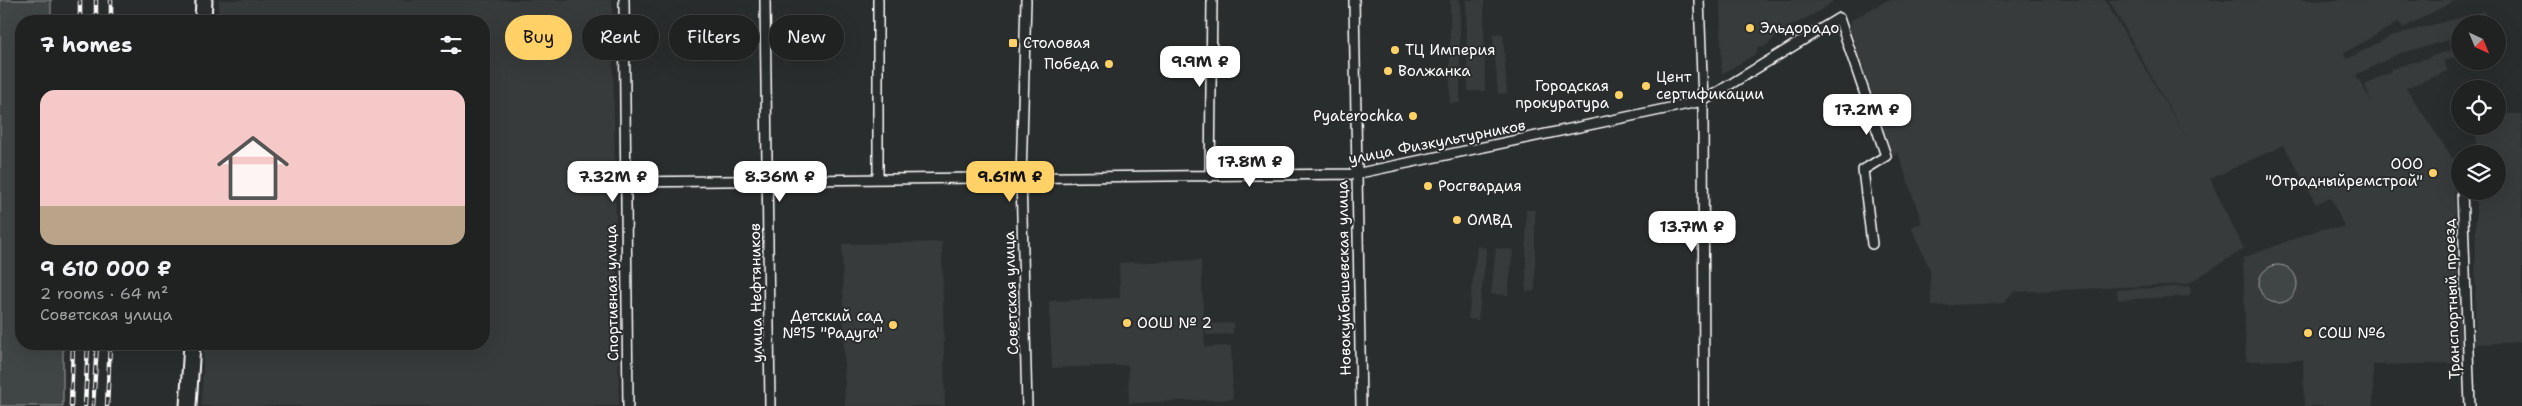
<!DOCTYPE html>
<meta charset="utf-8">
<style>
body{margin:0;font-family:"Shantell Sans",sans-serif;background:#2d2f2f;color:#f1f3f6;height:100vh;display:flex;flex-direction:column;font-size:19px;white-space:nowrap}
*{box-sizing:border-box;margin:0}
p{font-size:16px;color:#a2a4a5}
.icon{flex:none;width:28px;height:28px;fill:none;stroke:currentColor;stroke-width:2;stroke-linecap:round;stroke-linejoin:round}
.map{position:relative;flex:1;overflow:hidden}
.sheet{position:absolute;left:15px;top:15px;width:475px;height:335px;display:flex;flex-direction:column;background:#202222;border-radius:20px;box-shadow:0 5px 20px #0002,0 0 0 1px #3d3f40}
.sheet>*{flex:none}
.hud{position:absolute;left:505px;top:15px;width:475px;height:45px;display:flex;gap:10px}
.needle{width:32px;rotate:136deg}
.controls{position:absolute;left:2451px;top:15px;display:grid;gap:10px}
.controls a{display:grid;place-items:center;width:55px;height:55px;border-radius:50%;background:#202222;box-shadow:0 5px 20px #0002,0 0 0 1px #3d3f40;font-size:25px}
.price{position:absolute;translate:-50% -42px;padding:0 11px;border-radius:10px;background:#fff;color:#222;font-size:16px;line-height:32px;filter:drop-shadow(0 1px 2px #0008)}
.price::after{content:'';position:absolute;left:50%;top:30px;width:15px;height:11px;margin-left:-8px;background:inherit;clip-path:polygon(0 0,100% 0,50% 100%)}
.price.current{background:#ffd166;color:#111}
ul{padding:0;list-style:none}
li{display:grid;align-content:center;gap:10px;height:265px;padding:0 25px}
li span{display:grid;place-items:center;height:155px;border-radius:15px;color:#555}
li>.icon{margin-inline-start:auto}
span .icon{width:90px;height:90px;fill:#fffc;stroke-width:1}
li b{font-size:21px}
h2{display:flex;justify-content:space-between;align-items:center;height:60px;padding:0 25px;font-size:21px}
.chip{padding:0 18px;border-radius:22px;background:#202222;box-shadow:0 5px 20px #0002,0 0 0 1px #3d3f40;font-size:18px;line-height:45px}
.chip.current{background:#ffd166;color:#111}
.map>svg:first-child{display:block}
</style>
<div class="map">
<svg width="2522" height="406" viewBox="0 0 2522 406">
<rect width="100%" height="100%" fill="#2a2d2e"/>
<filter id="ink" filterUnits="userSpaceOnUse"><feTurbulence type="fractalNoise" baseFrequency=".02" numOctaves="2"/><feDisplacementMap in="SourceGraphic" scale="10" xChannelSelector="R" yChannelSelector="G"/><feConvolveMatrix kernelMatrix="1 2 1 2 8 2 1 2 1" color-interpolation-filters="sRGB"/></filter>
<g filter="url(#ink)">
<!-- built -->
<path fill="#373a3b" d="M 219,0 L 612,0 L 619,406 L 201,406 L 204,344 L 484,344 L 484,21 L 218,21 Z
M 1450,0 L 1460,0 L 1460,103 L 1450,103 Z
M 1466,0 L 1484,0 L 1485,91 L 1468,91 Z
M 1720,0 L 1835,0 L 1818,12 L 1785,29 L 1764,47 L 1757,47 L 1757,53 L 1722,74 Z
M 1888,0 L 2105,0 L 2185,136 L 2109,0 L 2456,0 L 2403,28 L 2399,22 L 2344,53 L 2347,59 L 2391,36 L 2484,11 L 2487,24 L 2460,24 L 2460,37 L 2398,54 L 2356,75 L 2371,101 L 2365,84 L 2391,72 L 2391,69 L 2452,50 L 2456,57 L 2444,61 L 2448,71 L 2406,88 L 2453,159 L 2462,363 L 2373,365 L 2373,406 L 2304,406 L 2303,360 L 2246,361 L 2243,258 L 2320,229 L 2345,228 L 2330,197 L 2316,204 L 2284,145 L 2210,179 L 2244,249 L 2187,284 L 2013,292 L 2003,303 L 1931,306 L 1930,269 L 1911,227 L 1922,223 L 1898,153 L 1892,155 L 1850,29 L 1851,20 Z
M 1493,34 L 1503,34 L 1507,93 L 1498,94 Z
M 2498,114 L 2522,114 L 2522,342 L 2475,344 L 2476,191 L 2498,191 L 2498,154 L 2476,154 L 2476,126 L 2498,126 Z
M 1526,210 L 1535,210 L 1535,291 L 1526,292 Z
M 942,242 L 945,406 L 845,406 L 842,244 Z
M 1477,246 L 1487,248 L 1478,320 L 1468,319 Z
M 1496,248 L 1513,250 L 1508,295 L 1491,294 Z
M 1201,260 L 1205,347 L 1231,346 L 1233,399 L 1129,403 L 1128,365 L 1052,368 L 1049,301 L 1120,298 L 1119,263 Z
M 2190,286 L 2190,296 L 2118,300 L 2117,290 Z
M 1233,323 L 1233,334 L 1206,335 L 1205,324 Z"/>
<!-- green -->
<path fill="#414445" stroke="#a0a2a2" d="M 0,0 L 51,0 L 51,21 L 21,21 L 21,344 L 63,344 L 63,406 L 0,406 Z
M2259 284a19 19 0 1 1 38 0a19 19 0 1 1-38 0Z"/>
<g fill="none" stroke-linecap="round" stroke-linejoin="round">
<defs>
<path id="street" d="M 624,0 L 628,406
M 765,0 L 770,406
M 1026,0 L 1021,178 L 1027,406
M 1354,0 L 1361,406
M 1699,0 L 1703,101 L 1704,406
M 1210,177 L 1212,0
M 878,178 L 878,0
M 624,182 L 1355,174 L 1703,101 L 1839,18 L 1886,156 L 1863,170 L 1872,244
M 2462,191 L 2470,406"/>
<path id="primary" d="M 203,21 L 204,0
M 188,406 L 192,344"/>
</defs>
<!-- street casing -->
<use href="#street" stroke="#fff" stroke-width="12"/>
<!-- primary casing -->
<use href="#primary" stroke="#fff" stroke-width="19"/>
<!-- street -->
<use href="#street" stroke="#2a2d2e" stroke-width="9"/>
<!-- primary -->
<use href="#primary" stroke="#2a2d2e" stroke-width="15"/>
<defs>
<path id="rail" d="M 80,21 L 80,0
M 96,21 L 96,0
M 111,21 L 111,0
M 71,406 L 73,344
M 85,406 L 88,344
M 93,406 L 97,344
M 107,406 L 110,344"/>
</defs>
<!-- rail casing -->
<use href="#rail" stroke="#fff" stroke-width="4.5"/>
<!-- rail -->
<use href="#rail" stroke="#2a2d2e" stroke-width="2.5" stroke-dasharray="8" stroke-linecap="butt"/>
</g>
</g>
<!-- markers -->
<g fill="#ffd166" stroke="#2a2d2e" stroke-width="2">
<circle cx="1750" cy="28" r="5"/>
<rect x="1008" y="38" width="10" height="10" rx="2.5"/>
<circle cx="1395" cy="50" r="5"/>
<circle cx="1109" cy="64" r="5"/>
<circle cx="1388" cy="71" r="5"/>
<circle cx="1646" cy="86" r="5"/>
<circle cx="1619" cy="95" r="5"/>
<circle cx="1413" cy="116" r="5"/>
<circle cx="2433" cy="173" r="5"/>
<circle cx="1428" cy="186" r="5"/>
<circle cx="1457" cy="220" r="5"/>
<circle cx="1127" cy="323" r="5"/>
<circle cx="893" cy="325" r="5"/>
<circle cx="2308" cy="333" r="5"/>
</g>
<g text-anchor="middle" stroke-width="4" stroke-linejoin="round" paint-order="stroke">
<!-- poi labels -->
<g font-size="15" fill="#fff" stroke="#2a2d2e" text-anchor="start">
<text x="1760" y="33">Эльдорадо</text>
<text x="1023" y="48">Столовая</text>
<text x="1405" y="55">ТЦ Империя</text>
<text x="1099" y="69" text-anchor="end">Победа</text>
<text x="1398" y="76">Волжанка</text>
<text x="1656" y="82">Цент<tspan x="1656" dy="17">сертификации</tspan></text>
<text x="1609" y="91" text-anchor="end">Городская<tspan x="1609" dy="17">прокуратура</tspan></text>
<text x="1403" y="121" text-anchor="end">Pyaterochka</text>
<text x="2423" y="169" text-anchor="end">ООО<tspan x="2423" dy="17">"Отрадныйремстрой"</tspan></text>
<text x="1438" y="191">Росгвардия</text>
<text x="1467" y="225">ОМВД</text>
<text x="883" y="321" text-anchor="end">Детский сад<tspan x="883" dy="17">№15 "Радуга"</tspan></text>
<text x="1137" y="328">ООШ № 2</text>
<text x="2318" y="338">СОШ №6</text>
</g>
<!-- street labels -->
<g font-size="15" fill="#fff" stroke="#2a2d2e">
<text transform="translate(1437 142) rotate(-11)" y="5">улица Физкультурников</text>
<text transform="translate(1344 278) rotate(-91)" y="5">Новокуйбышевская улица</text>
<text transform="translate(612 293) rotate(-91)" y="5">Спортивная улица</text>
<text transform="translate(756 293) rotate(-91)" y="5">улица Нефтяников</text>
<text transform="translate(1011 293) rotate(-92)" y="5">Советская улица</text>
<text transform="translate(2452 299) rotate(-92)" y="5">Транспортный проезд</text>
</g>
</g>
</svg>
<div class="controls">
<a><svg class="needle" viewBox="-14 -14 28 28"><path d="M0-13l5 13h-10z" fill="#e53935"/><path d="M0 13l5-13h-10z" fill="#a2a4a5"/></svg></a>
<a><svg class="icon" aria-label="locate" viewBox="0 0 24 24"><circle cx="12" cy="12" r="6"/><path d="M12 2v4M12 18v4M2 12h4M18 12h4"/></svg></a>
<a><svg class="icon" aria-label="layers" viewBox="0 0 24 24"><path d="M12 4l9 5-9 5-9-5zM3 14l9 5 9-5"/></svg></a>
</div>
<b class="price" style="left:1200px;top:88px">9.9M ₽</b>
<b class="price" style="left:1867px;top:136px">17.2M ₽</b>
<b class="price" style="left:1250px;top:188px">17.8M ₽</b>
<b class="price" style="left:613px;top:203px">7.32M ₽</b>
<b class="price" style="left:780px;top:203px">8.36M ₽</b>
<b class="price current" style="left:1010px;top:203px">9.61M ₽</b>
<b class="price" style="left:1692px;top:253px">13.7M ₽</b>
<div class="hud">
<a class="chip current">Buy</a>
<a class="chip">Rent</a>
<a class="chip">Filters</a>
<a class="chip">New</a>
</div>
<section class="sheet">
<h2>7 homes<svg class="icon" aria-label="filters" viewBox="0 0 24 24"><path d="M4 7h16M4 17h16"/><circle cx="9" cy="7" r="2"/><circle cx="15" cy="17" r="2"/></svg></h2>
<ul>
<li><span style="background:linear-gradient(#f6c9c9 75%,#b9a48a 0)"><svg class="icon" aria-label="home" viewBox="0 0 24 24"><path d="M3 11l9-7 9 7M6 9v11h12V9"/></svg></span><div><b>9 610 000 ₽</b><p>2 rooms · 64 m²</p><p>Советская улица</p></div></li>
</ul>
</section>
</div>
